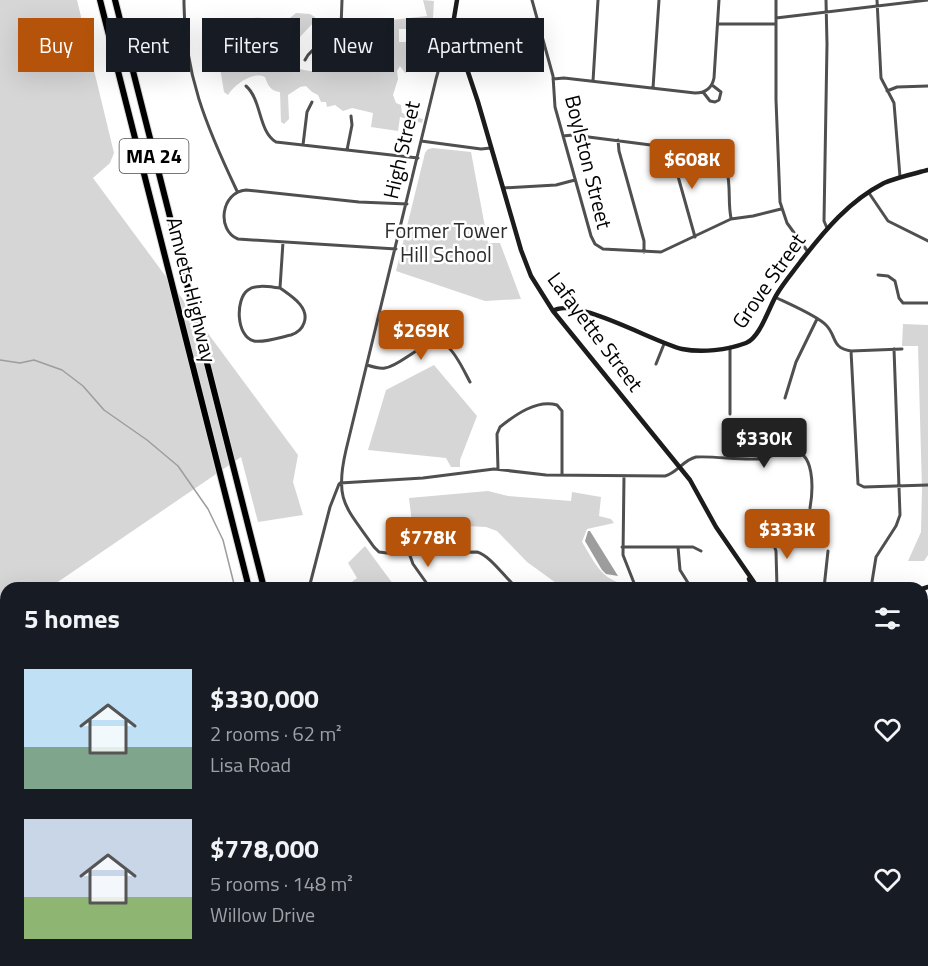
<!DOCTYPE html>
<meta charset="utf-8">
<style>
body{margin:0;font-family:"Titillium Web",sans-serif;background:#242831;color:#f1f3f6;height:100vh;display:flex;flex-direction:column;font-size:22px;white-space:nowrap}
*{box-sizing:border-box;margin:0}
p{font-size:20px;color:#9ea1a6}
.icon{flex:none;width:33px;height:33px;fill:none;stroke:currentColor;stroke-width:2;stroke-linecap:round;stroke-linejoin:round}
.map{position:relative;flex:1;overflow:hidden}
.details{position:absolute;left:0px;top:582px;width:928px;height:384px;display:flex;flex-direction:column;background:#171b24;border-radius:18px 18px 0 0;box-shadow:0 6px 24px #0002}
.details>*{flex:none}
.top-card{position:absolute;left:18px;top:18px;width:600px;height:54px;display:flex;gap:12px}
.price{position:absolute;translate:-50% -51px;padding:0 14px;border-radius:6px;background:#b45309;color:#fff;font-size:20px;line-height:39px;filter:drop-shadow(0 2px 3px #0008)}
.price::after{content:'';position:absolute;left:50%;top:36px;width:18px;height:14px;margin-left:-9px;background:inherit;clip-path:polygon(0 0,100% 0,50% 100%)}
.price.selected{background:#222;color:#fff}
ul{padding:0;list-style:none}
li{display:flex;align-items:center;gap:18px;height:150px;padding:0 24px}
li span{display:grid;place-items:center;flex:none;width:168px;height:120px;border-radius:0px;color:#555}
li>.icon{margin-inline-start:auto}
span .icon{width:72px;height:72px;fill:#fffc;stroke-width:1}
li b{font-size:26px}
h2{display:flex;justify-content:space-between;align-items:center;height:72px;padding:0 24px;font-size:26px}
.pill{padding:0 21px;border-radius:0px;background:#171b24;box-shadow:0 6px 24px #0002;font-size:21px;line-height:54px}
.pill.selected{background:#b45309;color:#fff}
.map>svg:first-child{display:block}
</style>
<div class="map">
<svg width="928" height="966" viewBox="0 0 928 966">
<rect width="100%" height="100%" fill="#fff"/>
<!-- green -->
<path fill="#d6d6d6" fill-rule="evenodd" d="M 0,0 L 77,0 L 114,153 L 110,163 L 93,178 L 298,455 L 293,482 L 303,515 L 258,522 L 241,457 L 49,588 L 6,588 L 6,617 L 0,621 Z
M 423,0 L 434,1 L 433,18 L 447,18 L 440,50 C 425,48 415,49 416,67 L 405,73 L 400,66 L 397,71 L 398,79 L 393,95 L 396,103 L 401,105 L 402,113 L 423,119 L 422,123 L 400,117 L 398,131 L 371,127 L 373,113 L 352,108 L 343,111 L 335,105 L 327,107 L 326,102 L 321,102 L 318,95 L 312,92 L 306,86 L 300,87 L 288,95 L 289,119 L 284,124 L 281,122 L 280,92 C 271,91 268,86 265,77 C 252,71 234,85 228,95 L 224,92 L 220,68 L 217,29 L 239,28 C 254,10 265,21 286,21 L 296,13 L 310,14 L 315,17 L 315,21 L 299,38 L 285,37 L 278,40 L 273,55 C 285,67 311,73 327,72 L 331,68 L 332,62 L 326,50 L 328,45 L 333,44 L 338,50 L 344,50 C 349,41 342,33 348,24 L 358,27 L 364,20 L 391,20 L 427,16 ZM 421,22 L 424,26 L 428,25 L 431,22 L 435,23 L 436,30 L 429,30 L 428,42 L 399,42 L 399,29 L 406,29 L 406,23 Z
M 433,148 L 471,152 L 488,243 L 500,243 L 521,299 L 485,301 L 396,271 L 425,153 L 428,149 Z
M 903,324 L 928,325 L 928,555 L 924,561 L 908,561 L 921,532 L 922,489 L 918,346 L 902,346 Z
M 434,365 L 477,416 L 460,460 L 460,467 L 451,467 L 446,458 L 368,450 L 386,390 Z
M 488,491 L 508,496 L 571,501 L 572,492 L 601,497 L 599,516 L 611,519 L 614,523 L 587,529 L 582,542 C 593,559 600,578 621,583 L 623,588 L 563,588 L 527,562 L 497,531 L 486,527 L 412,523 L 409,498 Z
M 365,546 L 396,588 L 344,588 L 357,578 L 348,563 Z
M 928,877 L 928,966 L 870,966 L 867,960 L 922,960 L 923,880 Z
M 37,960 L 217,960 L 215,966 L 39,966 Z
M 402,960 L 520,960 L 523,965 L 414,966 L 409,961 Z"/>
<!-- water -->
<path fill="#9d9d9d" d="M 588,531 L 590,531 L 618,576 L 606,574 L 602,570 L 585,541 Z
M 928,778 L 928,835 L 923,842 L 923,784 Z"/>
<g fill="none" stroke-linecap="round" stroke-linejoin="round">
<!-- stream -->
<path stroke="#9d9d9d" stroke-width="1.5" d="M 0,360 L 20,363 L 34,360 L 62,370 L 83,386 L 104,410 L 147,440 L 178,466 L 208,509 L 223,540 L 235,588
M 928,735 L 923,739 L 928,750"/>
<defs>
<path id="highway" d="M 100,0 L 249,588
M 115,0 L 264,588
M 333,960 L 334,966
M 347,960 L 348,966
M 365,960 L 371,966"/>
</defs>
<!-- highway casing -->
<use href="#highway" stroke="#dbdbdb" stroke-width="8"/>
<!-- street -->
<path stroke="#4f4f4f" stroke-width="3" d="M 184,0 C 183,72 207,128 237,191
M 532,0 L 553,76 L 555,107 L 591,236 L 595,244 L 603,249 L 661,252 L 731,219 L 753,216 L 781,209
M 776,0 L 776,100 L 780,202 L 787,223 L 808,252
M 826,0 L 827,44 L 824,221 L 827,228
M 877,0 L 881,78 L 894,103 L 900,177
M 776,18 L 928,0
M 453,19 L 436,79 L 346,450 C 334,501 346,507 374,547 L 379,552 L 387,553 L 477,552 C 491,556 505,578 517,588
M 718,24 L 776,24
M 460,48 L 476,46 L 497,48
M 305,60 C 312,45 331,41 341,28 L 342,0
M 553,79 L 564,78 L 695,93 C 705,93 712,88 714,78 L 719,0
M 593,81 L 598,0
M 246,86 C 262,100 258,131 276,142 L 418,158
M 653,88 L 659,0
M 887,91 L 897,87 L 928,86
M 703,92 L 710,101 L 715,102 L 719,100 L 721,92 L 712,85
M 563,136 L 573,135 L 713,153 C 736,167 726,195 731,218
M 618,140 L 619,151 L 644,241 L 644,252
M 421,141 L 481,149 L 491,148
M 303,145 L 307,112 L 312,102
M 671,146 L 672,155 L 695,237
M 347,150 L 352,125 L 351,116
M 503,188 L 556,185 L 575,180
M 869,193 L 888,221 L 928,241
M 396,249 L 238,239 C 216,230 221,192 246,190 L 359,202 L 407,204
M 878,275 L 888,276 L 895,281 L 899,298 L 903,303 L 928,303
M 280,288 C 270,287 256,284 248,290 C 235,299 236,337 254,341 C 264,343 281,337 291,335 C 297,333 302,329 304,323 C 310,307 291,296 280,288 L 283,242
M 775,297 C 789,304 816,315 826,325 C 837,336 831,348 851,351 L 902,349
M 851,351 L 858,484 L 864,487 L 928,485
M 656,364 L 664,344
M 367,365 C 373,367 379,369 385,368 C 403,366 430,331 448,347 C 457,355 464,371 470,382
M 785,398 L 796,362 L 817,319
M 730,414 L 730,347
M 498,469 L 497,434 L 500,427 C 515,415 537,399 557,405 L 562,411 L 562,475
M 624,476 L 623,555 L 636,588
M 340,483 L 423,478 L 494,469 L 546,475 L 665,476 C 677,473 683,460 696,457 C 716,456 737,460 757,459 C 769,459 778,452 789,451 C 816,448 813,491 810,508
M 772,540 L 776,551 L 777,588
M 622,547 L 693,547 L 701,551
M 678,547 L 680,570 L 690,586
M 409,553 L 413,564 L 430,588
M 309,588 L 330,507 L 339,484
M 824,588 L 828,551
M 871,588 L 876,557 L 896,526 L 900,515 L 894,349
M 639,960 L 639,966
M 644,960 L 645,966
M 803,960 L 807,966
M 215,966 L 217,960"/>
<!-- secondary -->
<path stroke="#1c1c1c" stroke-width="4.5" d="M 457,0 L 454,18 L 457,39 L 478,102 L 521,250 L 531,276 L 553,311 L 690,480 L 716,527 L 758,588
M 553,311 C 574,296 655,343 682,349 C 702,353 727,350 746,343 C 760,338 769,307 777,294 C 784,282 793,272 801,261 C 825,230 849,201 884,183 C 898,177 913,174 928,170
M 749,579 L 753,588
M 922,589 L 928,587
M 922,644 L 928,640
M 568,966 L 575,960
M 579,966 L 586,960"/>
<!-- highway -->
<use href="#highway" stroke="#000" stroke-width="6"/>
</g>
<g text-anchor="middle" stroke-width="5" stroke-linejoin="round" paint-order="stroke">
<!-- shield labels -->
<rect fill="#fff" stroke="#4c4c4c" stroke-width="1.5" x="119.5" y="139" width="69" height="34" rx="4.5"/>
<g font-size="20" font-weight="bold" fill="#000">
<text x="154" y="163">MA 24</text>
</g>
<!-- street labels -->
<g font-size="21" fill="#000" stroke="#fff">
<text transform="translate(402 150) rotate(-77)" y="7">High Street</text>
<text transform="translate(588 162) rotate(76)" y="7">Boylston Street</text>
<text transform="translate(769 281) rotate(-55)" y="7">Grove Street</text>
<text transform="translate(191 290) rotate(76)" y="7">Amvets Highway</text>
<text transform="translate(595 332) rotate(53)" y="7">Lafayette Street</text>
</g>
<!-- park labels -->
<g font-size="21" fill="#2d2d2d" stroke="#fff">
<text x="446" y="238">Former Tower<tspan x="446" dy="24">Hill School</tspan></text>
</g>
</g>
</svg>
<b class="price" style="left:692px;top:190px">$608K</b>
<b class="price" style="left:421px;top:361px">$269K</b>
<b class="price selected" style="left:764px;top:469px">$330K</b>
<b class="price" style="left:787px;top:560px">$333K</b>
<b class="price" style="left:428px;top:568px">$778K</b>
<div class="top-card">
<a class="pill selected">Buy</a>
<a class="pill">Rent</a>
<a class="pill">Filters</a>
<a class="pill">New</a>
<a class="pill">Apartment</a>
</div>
<section class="details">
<h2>5 homes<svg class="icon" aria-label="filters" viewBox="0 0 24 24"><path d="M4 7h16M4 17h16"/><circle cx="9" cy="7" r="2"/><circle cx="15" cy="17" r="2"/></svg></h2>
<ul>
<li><span style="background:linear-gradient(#bfe0f5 65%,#7fa58c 0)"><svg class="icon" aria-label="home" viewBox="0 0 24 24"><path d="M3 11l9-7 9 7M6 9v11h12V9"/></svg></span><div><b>$330,000</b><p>2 rooms · 62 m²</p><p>Lisa Road</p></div><svg class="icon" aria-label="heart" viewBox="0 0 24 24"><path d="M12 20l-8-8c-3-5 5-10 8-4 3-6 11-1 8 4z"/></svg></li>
<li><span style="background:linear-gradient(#c9d6e8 65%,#8fb573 0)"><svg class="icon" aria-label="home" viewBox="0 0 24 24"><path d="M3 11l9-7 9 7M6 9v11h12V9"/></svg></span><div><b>$778,000</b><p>5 rooms · 148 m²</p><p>Willow Drive</p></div><svg class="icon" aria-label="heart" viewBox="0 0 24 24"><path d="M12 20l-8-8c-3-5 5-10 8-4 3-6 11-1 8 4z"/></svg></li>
</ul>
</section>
</div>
